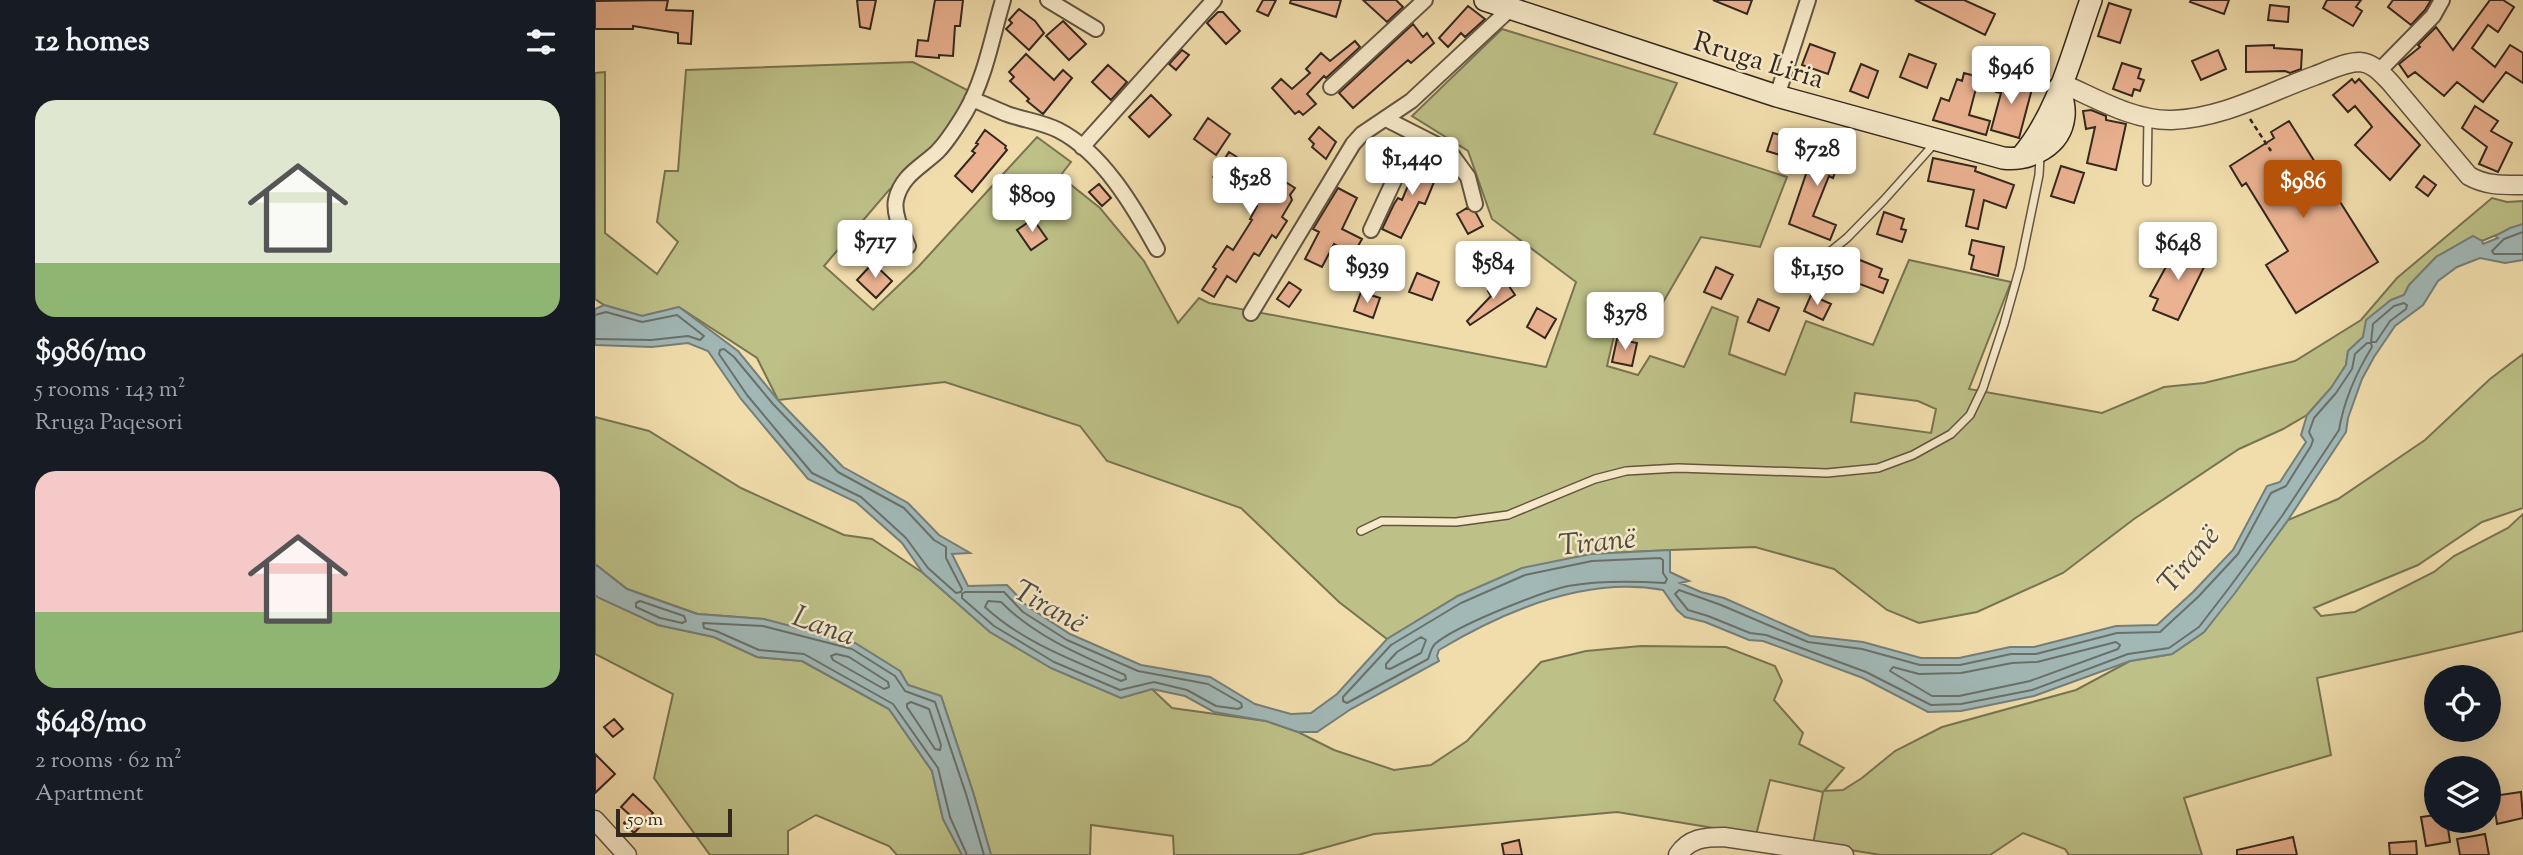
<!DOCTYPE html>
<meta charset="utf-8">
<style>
body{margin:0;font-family:"Sorts Mill Goudy",serif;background:#20242c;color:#f1f3f6;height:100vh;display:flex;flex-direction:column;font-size:26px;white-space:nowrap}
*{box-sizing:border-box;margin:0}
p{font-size:23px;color:#9ea1a6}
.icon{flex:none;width:38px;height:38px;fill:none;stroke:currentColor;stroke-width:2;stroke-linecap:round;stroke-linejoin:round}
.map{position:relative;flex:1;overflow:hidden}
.sheet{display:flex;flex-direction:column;background:#171b24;width:595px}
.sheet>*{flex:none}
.controls{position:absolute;left:1829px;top:665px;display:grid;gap:14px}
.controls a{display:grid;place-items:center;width:77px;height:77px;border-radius:50%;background:#171b24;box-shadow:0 7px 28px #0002;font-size:35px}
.scale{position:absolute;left:21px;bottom:18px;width:116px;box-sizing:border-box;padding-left:7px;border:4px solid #34271e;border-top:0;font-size:19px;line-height:24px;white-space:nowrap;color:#34271e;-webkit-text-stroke:5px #f6e9c9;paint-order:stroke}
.price{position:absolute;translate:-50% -60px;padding:0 16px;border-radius:7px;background:#fff;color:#222;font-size:23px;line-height:46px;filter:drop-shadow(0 2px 4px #0008)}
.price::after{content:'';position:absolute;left:50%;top:42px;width:21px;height:16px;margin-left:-10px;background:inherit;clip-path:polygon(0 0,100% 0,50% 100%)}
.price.selected{background:#b45309;color:#fff}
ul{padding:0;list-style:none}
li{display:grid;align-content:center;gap:14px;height:371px;padding:0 35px}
li span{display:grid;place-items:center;height:217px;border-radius:21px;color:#555}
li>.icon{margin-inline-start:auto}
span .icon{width:126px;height:126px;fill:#fffc;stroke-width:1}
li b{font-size:30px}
h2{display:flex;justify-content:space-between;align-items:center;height:84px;padding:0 35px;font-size:30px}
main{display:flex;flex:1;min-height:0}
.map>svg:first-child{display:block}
</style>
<main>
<section class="sheet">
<h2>12 homes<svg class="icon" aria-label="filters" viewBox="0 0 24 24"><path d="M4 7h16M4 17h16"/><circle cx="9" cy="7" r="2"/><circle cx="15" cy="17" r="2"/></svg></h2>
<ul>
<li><span style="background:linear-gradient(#dfe7d0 75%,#8fb573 0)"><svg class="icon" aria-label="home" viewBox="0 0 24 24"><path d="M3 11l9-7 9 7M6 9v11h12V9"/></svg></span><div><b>$986/mo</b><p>5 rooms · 143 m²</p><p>Rruga Paqesori</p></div></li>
<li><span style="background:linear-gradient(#f6c9c9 65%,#8fb573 0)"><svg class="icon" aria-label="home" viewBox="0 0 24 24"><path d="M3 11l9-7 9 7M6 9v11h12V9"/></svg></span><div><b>$648/mo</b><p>2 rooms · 62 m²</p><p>Apartment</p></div></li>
</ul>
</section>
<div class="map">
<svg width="1928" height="855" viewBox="0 0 1928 855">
<rect width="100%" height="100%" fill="#f1ddac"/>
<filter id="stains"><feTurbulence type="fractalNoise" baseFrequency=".00286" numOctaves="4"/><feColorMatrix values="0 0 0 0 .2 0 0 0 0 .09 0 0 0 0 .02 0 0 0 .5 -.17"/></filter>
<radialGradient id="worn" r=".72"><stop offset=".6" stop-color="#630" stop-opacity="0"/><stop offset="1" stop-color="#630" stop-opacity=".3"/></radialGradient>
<!-- green -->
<path fill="#bdc087" stroke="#787452" stroke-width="2" fill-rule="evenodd" d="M 907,29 L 1082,83 L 1059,134 L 1192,177 L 1165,247 L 1106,237 L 1049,335 L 1021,327 L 1012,366 L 1043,375 L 1055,356 L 1089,367 L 1117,307 L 1143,317 L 1134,354 L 1190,375 L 1211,321 L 1278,345 L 1314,260 L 1416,282 L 1374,389 L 1507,413 L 1569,387 L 1609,383 L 1700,361 L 1766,320 L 1802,278 L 1897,198 L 1912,202 L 1928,201 L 1928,224 L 1887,241 L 1878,237 L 1841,257 L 1814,285 L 1809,295 L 1796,300 L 1772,320 L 1768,337 L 1753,351 L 1751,365 L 1736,388 L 1712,415 L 1688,429 L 1644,449 L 1539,519 L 1468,573 L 1382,612 L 1324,623 L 1292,610 L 1239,569 L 1160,547 L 1075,550 L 996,554 L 863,596 L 792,639 L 744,602 L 646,508 L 512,461 L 485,426 L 350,382 L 183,400 L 162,358 L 84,307 L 47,316 L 9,305 L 0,299 L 0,73 L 10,72 L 10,233 L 62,274 L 83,242 L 62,222 L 70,171 L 83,171 L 91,70 L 318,62 L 378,93 L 325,166 L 294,190 L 229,266 L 278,310 L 324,266 L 442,137 L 476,162 L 465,176 L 505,208 L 549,261 L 583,323 L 604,298 L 614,303 L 951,367 L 981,282 L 897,219 L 873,151 L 817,116 ZM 1260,393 L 1323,401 L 1341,409 L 1336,433 L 1256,422 Z
M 1928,354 L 1928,508 L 1887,522 L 1823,565 L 1719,608 L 1726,616 L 1760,612 L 1839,572 L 1859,556 L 1913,528 L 1928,514 L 1928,631 L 1722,678 L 1736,755 L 1589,798 L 1607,855 L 1474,855 L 1470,849 L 1428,833 L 1395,855 L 1286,855 L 1218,844 L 1228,792 L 1175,780 L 1161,835 L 1022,812 L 779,834 L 703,855 L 579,855 L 578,836 L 496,825 L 495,855 L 396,855 L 378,792 L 346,696 L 313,685 L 305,671 L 169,619 L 103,614 L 32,589 L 0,564 L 0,417 L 54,431 L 146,488 L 249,535 L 277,539 L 328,573 L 395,632 L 457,668 L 526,698 L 557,689 L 577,708 L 671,721 L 703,732 L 739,750 L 799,770 L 836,765 L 872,741 L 946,662 L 991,651 L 1046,646 L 1131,647 L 1180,666 L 1187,681 L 1179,700 L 1208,733 L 1204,744 L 1249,768 L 1229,791 L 1248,790 L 1267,778 L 1300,751 L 1347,727 L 1481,690 L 1535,661 L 1577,654 L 1609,632 L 1693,520 L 1743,499 L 1830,440 L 1895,379 Z
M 0,595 L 63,625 L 119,637 L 162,657 L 207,661 L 294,709 L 337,771 L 348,819 L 367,855 L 302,855 L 294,846 L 221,815 L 193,831 L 193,855 L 115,855 L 59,778 L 78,694 L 0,654 Z"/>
<!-- water -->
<path fill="#a1b8b6" stroke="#757e79" stroke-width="2" d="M 1928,224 L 1928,260 L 1910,263 L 1885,258 L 1862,267 L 1843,281 L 1828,305 L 1800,326 L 1779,357 L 1767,379 L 1753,418 L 1751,432 L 1693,520 L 1640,593 L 1609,632 L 1577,654 L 1535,661 L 1439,696 L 1366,711 L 1333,712 L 1268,678 L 1168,641 L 1154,640 L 1110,622 L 1090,617 L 1082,610 L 1068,590 C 991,576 909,611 844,650 L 842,656 L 844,661 L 756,709 L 722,732 L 703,732 L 671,721 L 619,712 L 590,696 L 557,689 L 526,698 L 456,668 L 395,632 L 328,573 L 307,543 L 261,502 L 213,479 L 146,399 L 113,351 L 93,343 L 57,347 L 0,345 L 0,309 L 9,305 L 47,316 L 84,307 L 143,351 L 183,400 L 248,467 L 313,503 L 344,535 L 375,553 L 357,554 L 373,586 L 412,585 L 432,606 L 475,634 L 546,665 L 615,677 L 660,704 L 696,714 L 716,713 L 742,694 L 792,639 L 863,596 L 927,568 L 996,554 L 1075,550 L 1075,572 L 1094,581 L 1085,583 L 1106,592 L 1129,598 L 1215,636 L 1268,642 L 1326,658 L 1364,658 L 1415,647 L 1439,647 L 1521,626 L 1562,625 L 1598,592 L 1638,550 L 1672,486 L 1685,482 L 1711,442 L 1706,435 L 1712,415 L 1736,388 L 1751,365 L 1753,351 L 1768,337 L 1771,320 L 1796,300 L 1809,295 L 1814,285 L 1841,257 L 1878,236 L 1887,241 L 1888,244 L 1903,238 L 1900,236 L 1915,228 Z
M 0,564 L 32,589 L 102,614 L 169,619 L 260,643 L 305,671 L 313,685 L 346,696 L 378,792 L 396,855 L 367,855 L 348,819 L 337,771 L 294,709 L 207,661 L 162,657 L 119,637 L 63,625 L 4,598 L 0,595 Z"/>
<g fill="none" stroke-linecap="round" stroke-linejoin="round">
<!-- shore -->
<path stroke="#6a706a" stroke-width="2" d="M 1928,232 L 1909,239 L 1897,251 L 1899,254 L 1928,254
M 1809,303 L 1812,305 L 1811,309 L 1795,321 L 1781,342 L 1776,342 L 1778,324 L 1799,306 Z
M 0,315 L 11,312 L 47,322 L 82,315 L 109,336 L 105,340 L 93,336 L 56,340 L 0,339
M 1772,343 L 1776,343 L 1777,347 C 1761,373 1749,400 1744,430 L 1687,516 L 1634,588 L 1604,627 L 1574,648 L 1533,654 L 1437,690 L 1366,704 L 1336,705 L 1271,672 L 1171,635 L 1155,633 L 1113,616 L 1093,610 L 1080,594 L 1084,590 L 1126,605 L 1213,642 L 1267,649 L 1325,665 L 1365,665 L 1416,654 L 1441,654 L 1522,633 L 1565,632 L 1603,597 L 1643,554 L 1676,493 L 1691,486 L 1716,446 L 1718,440 L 1714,432 L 1719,418 L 1741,393 L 1757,369 L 1760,354 Z
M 129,349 L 139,357 L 178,404 L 243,472 L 309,508 L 339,540 L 351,547 L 351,558 L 367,589 L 366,592 L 361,593 L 333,568 L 311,538 L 266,497 L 217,473 L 152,395 L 124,354 L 125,350 Z
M 1065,558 L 1068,560 L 1068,573 L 1072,579 L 1070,583 C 1038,581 1005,580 973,586 C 946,592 860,626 840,644 C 836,648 835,654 833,659 L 752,703 L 748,701 L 748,697 L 796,645 L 866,603 L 930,575 L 997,561 Z
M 370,592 L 409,592 L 428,612 L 472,640 L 543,671 L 613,684 L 646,703 L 647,707 L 643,709 L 621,706 L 592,690 L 559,682 L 525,690 L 459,662 L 399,626 L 367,598 L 367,594 Z
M 45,601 L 89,616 L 91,621 L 87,623 L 65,618 L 41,607 L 41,603 Z
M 393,601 L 406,602 C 441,637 485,655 530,675 L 531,679 L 526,681 C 480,661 427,642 390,607 Z
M 826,637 L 831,640 L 826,653 L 795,669 L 791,668 L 791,664 L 802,652 Z
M 1521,642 L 1525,645 L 1523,649 L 1435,681 L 1364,696 L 1337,696 L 1295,671 L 1298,667 L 1324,674 L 1366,673 L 1417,663 L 1442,662 Z
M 241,654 L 254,657 L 293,682 L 294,687 L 289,689 L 238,660 L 236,656 Z
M 316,702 L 334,709 L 346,745 L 345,750 L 340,749 L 312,707 L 312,704 Z
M 372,855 L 355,817 L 343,768 L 298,704 L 209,654 L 164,650 L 121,631 L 109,628 L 108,623 L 168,626 L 257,649 L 300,676 L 310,691 L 340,702 L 371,794 L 389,855"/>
</g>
<!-- building -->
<path fill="#ebb291" stroke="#34271e" stroke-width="2" d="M 73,0 L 71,10 L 98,11 L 96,44 L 83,43 L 83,33 L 38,26 L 38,29 L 0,29 L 0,1 Z
M 262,0 L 281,0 L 275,29 L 265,27 Z
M 340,0 L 368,0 L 365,26 L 360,26 L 358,56 L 344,55 L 344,58 L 321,56 L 323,40 L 333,41 Z
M 668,0 L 681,0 L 673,16 L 662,11 Z
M 696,0 L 746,0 L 741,17 L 695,3 Z
M 768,0 L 801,0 L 808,7 L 792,22 Z
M 1118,0 L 1157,0 L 1152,14 Z
M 1320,0 L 1369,0 L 1400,14 L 1390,35 Z
M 1596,0 L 1634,0 L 1629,14 L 1595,2 Z
M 1732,0 L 1766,0 L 1761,7 L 1767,11 L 1758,26 L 1728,8 Z
M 1798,0 L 1836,0 L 1830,10 L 1816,25 L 1793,7 Z
M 1895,0 L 1908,0 L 1919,7 L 1903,32 L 1893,25 L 1877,48 L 1900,67 L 1915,45 L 1928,53 L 1928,83 L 1911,72 L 1888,102 L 1862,82 L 1849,96 L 1820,72 L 1813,77 L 1804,64 L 1825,47 L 1823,45 L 1841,27 L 1858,50 Z
M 1514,3 L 1536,10 L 1525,43 L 1503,36 Z
M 1675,5 L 1694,7 L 1693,22 L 1673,20 Z
M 873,6 L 890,19 L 870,37 L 866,33 L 853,47 L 844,38 Z
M 424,9 L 440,21 L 449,33 L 434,50 L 411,29 L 417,23 L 414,20 Z
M 623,12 L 628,12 L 645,31 L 631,44 L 612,23 Z
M 468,21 L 491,44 L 474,60 L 451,36 Z
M 818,24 L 828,37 L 832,33 L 839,43 L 816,63 L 813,60 L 758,108 L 744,93 Z
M 760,41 L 765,47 L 731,78 L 729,76 L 712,94 L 721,104 L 708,115 L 704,111 L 700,114 L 677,88 L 686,79 L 697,89 L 715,73 L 711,69 L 726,53 L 735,61 Z
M 1215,44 L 1240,53 L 1233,74 L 1207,65 Z
M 1679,45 L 1679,48 L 1707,50 L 1706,69 L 1695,73 L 1690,71 L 1651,72 L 1651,46 Z
M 587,50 L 594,55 L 581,70 L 574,64 Z
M 1623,50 L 1631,69 L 1606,80 L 1597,61 Z
M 431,54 L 459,80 L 468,70 L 477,78 L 448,114 L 432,101 L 434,99 L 415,81 L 419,77 L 414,72 Z
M 1314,54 L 1341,64 L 1332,88 L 1305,77 Z
M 1527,63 L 1546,69 L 1543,78 L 1549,80 L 1545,91 L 1539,89 L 1537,96 L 1518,89 Z
M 1266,64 L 1283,71 L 1273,98 L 1255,91 Z
M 513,65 L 532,82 L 516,100 L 497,82 Z
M 1369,73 L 1384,77 L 1374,115 L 1395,121 L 1391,135 L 1338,120 L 1346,98 L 1354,101 L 1362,79 L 1367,81 Z
M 1405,76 L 1438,85 L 1424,138 L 1396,130 L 1406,93 L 1401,92 Z
M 1757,79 L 1760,83 L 1764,79 L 1825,145 L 1795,180 L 1760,145 L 1777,127 L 1775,124 L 1760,106 L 1753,112 L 1738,95 Z
M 556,95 L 576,115 L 554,137 L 534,117 Z
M 1880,106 L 1903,121 L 1896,131 L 1917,143 L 1903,172 L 1884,164 L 1892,147 L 1867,128 Z
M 1496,110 L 1511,116 L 1511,120 L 1531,124 L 1521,170 L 1492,163 L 1500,127 L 1491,129 L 1488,111 Z
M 613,118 L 635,134 L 621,155 L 599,139 Z
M 1694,121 L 1783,262 L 1701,313 L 1671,265 L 1693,251 L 1651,183 L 1647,186 L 1635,166 L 1679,138 L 1676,132 Z
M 724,127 L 741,142 L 731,159 L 717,147 L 719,144 L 714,139 Z
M 390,130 L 411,146 L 410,148 L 412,150 L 377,192 L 360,176 L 380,153 L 377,151 L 383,144 L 381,143 Z
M 1178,133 L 1192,137 L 1185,155 L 1172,151 Z
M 1224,136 L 1250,146 L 1238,178 L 1234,176 L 1218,216 L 1241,225 L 1235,240 L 1194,224 Z
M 634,152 L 678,180 L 681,176 L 700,188 L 695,195 L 697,200 L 687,217 L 692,221 L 681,238 L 677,235 L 664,256 L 659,253 L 641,282 L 632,276 L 619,297 L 607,290 L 621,269 L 618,267 L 632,246 L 638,250 L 657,220 L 655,219 L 662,206 L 618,177 Z
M 825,157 L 846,165 L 830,204 L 824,202 L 806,238 L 787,229 L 799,204 L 803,198 L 807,200 Z
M 1338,158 L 1381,167 L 1380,171 L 1419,185 L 1411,208 L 1389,200 L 1383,229 L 1371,226 L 1379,190 L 1333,181 Z
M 1466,166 L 1489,173 L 1479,203 L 1456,196 Z
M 1829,176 L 1841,185 L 1833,196 L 1821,187 Z
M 504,184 L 516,198 L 507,206 L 494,192 Z
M 743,188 L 762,198 L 747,229 L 767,239 L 758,255 L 739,244 L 727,267 L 710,259 L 724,232 L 718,229 Z
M 872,208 L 881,213 L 888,226 L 873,234 L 862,214 Z
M 1289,212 L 1309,219 L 1306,229 L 1311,230 L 1307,242 L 1282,234 Z
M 438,219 L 452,239 L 436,250 L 422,230 Z
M 1377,240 L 1409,247 L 1403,276 L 1376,269 L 1379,256 L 1374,254 Z
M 1584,243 L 1602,249 L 1597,257 L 1611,263 L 1583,320 L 1558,310 L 1563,299 L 1555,296 Z
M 1265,260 L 1287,269 L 1284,277 L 1293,280 L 1288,293 L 1257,281 Z
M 278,263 L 297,281 L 281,298 L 262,280 Z
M 1121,267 L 1138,275 L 1126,299 L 1109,292 Z
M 822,273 L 844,282 L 837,300 L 814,292 Z
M 910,280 L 920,295 L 875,325 L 872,321 L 896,296 L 893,291 Z
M 694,282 L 706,290 L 694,307 L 682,299 Z
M 766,292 L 785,298 L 778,318 L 759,311 Z
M 1216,295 L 1236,304 L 1228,320 L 1209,311 Z
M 1163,299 L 1184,308 L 1174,331 L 1153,322 Z
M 942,308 L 961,319 L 950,338 L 932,327 Z
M 1022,339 L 1042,343 L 1037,366 L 1017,362 Z
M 19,719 L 28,729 L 18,737 L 9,727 Z
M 0,754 L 20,774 L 0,793 Z
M 1926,792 L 1928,818 L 1902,824 L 1898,796 Z
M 38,794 L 58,813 L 39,833 L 29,823 L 36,816 L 26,807 Z
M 1841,815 L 1841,821 L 1852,821 L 1855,842 L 1831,846 L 1826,817 Z
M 1890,834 L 1894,855 L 1865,855 L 1862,839 Z
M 1698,837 L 1702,855 L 1642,855 L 1642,850 Z
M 924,840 L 927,855 L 909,855 L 907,844 Z
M 1821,841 L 1822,855 L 1795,855 L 1794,843 Z"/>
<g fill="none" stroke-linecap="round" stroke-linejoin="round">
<defs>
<path id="service" d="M 1552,182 L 1553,118
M 1200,280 L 1252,238 L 1289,200 L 1339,144
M 766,531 L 787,521 L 861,522 L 913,515 L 1000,479 L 1031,471 L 1083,468 L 1232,473 L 1283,468 L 1318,455 L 1356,434 L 1375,415 L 1388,388 L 1409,324 L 1425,267 L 1444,175 L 1445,156"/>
<path id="minor" d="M 453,0 L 501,29
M 1784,71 L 1838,16 L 1847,0
M 736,87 L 830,0
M 1182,96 L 1213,0
M 377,99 C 389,104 400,109 412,114 C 429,120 447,122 463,130 C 507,152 539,207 562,249
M 791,119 L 854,151 L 873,177 L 880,204
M 487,147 L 619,0
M 776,230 L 820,135
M 313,246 C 308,233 298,214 301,200 C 306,176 326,167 342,152 C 353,141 362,126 370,113 C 390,79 397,37 408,0
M 656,313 L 758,144 L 767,134 L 816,101 L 916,8"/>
<path id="tertiary" d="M 1466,83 C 1501,98 1538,121 1577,120 C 1628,118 1672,93 1719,76 C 1733,71 1749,62 1765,62 C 1778,63 1786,73 1795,82 L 1874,176 C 1892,186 1908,185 1928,185
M 0,820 L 32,855
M 1083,855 C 1094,838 1110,837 1129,837 L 1249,855"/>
<path id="secondary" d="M 890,0 L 1182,96 L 1408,158 C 1435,161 1466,146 1469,116 C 1470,106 1467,97 1464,88
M 1426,157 C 1463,114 1477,53 1496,0"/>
</defs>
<!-- service casing -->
<use href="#service" stroke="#635442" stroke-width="10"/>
<!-- minor casing -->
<use href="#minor" stroke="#635442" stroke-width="18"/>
<!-- tertiary casing -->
<use href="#tertiary" stroke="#635442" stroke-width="21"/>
<!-- secondary casing -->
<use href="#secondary" stroke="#34271e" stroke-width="24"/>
<!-- path -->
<path stroke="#34271e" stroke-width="2.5" stroke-dasharray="5 3.5" stroke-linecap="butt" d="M 1655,119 L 1676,151"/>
<!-- service -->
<use href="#service" stroke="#f6e9c9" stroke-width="7"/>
<!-- minor -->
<use href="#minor" stroke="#f6e9c9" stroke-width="14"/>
<!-- tertiary -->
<use href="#tertiary" stroke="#f6e9c9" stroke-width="18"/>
<!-- secondary -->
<use href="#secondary" stroke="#f6e9c9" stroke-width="21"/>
</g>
<g text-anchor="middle" stroke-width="5" stroke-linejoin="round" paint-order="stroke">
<!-- street labels -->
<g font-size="28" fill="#34271e" stroke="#f6e9c9">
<text transform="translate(1164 59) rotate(17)" y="10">Rruga Liria</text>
</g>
<!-- water labels -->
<g font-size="30" font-style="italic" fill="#4f4b44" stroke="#f6e9c9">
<text transform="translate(1002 541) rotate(-6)" y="10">Tiranë</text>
<text transform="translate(1593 559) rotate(-50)" y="10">Tiranë</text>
<text transform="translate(455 606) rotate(29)" y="10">Tiranë</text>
<text transform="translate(229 625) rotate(20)" y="10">Lana</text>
</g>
</g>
<rect width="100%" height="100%" filter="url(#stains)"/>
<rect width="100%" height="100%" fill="url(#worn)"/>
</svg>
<div class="controls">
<a><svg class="icon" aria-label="locate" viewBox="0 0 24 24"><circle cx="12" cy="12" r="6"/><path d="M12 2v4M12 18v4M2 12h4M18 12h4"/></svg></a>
<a><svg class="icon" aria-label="layers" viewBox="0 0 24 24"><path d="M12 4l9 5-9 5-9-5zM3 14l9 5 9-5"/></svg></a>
</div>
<div class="scale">50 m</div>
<b class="price" style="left:1416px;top:106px">$946</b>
<b class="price" style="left:1222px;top:188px">$728</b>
<b class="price" style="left:817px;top:197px">$1,440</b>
<b class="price" style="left:655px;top:217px">$528</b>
<b class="price selected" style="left:1708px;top:220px">$986</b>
<b class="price" style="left:437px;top:234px">$809</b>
<b class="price" style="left:280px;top:280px">$717</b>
<b class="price" style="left:1583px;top:282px">$648</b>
<b class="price" style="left:898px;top:301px">$584</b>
<b class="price" style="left:772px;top:305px">$939</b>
<b class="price" style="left:1222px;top:307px">$1,150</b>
<b class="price" style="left:1030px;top:352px">$378</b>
</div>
</main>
